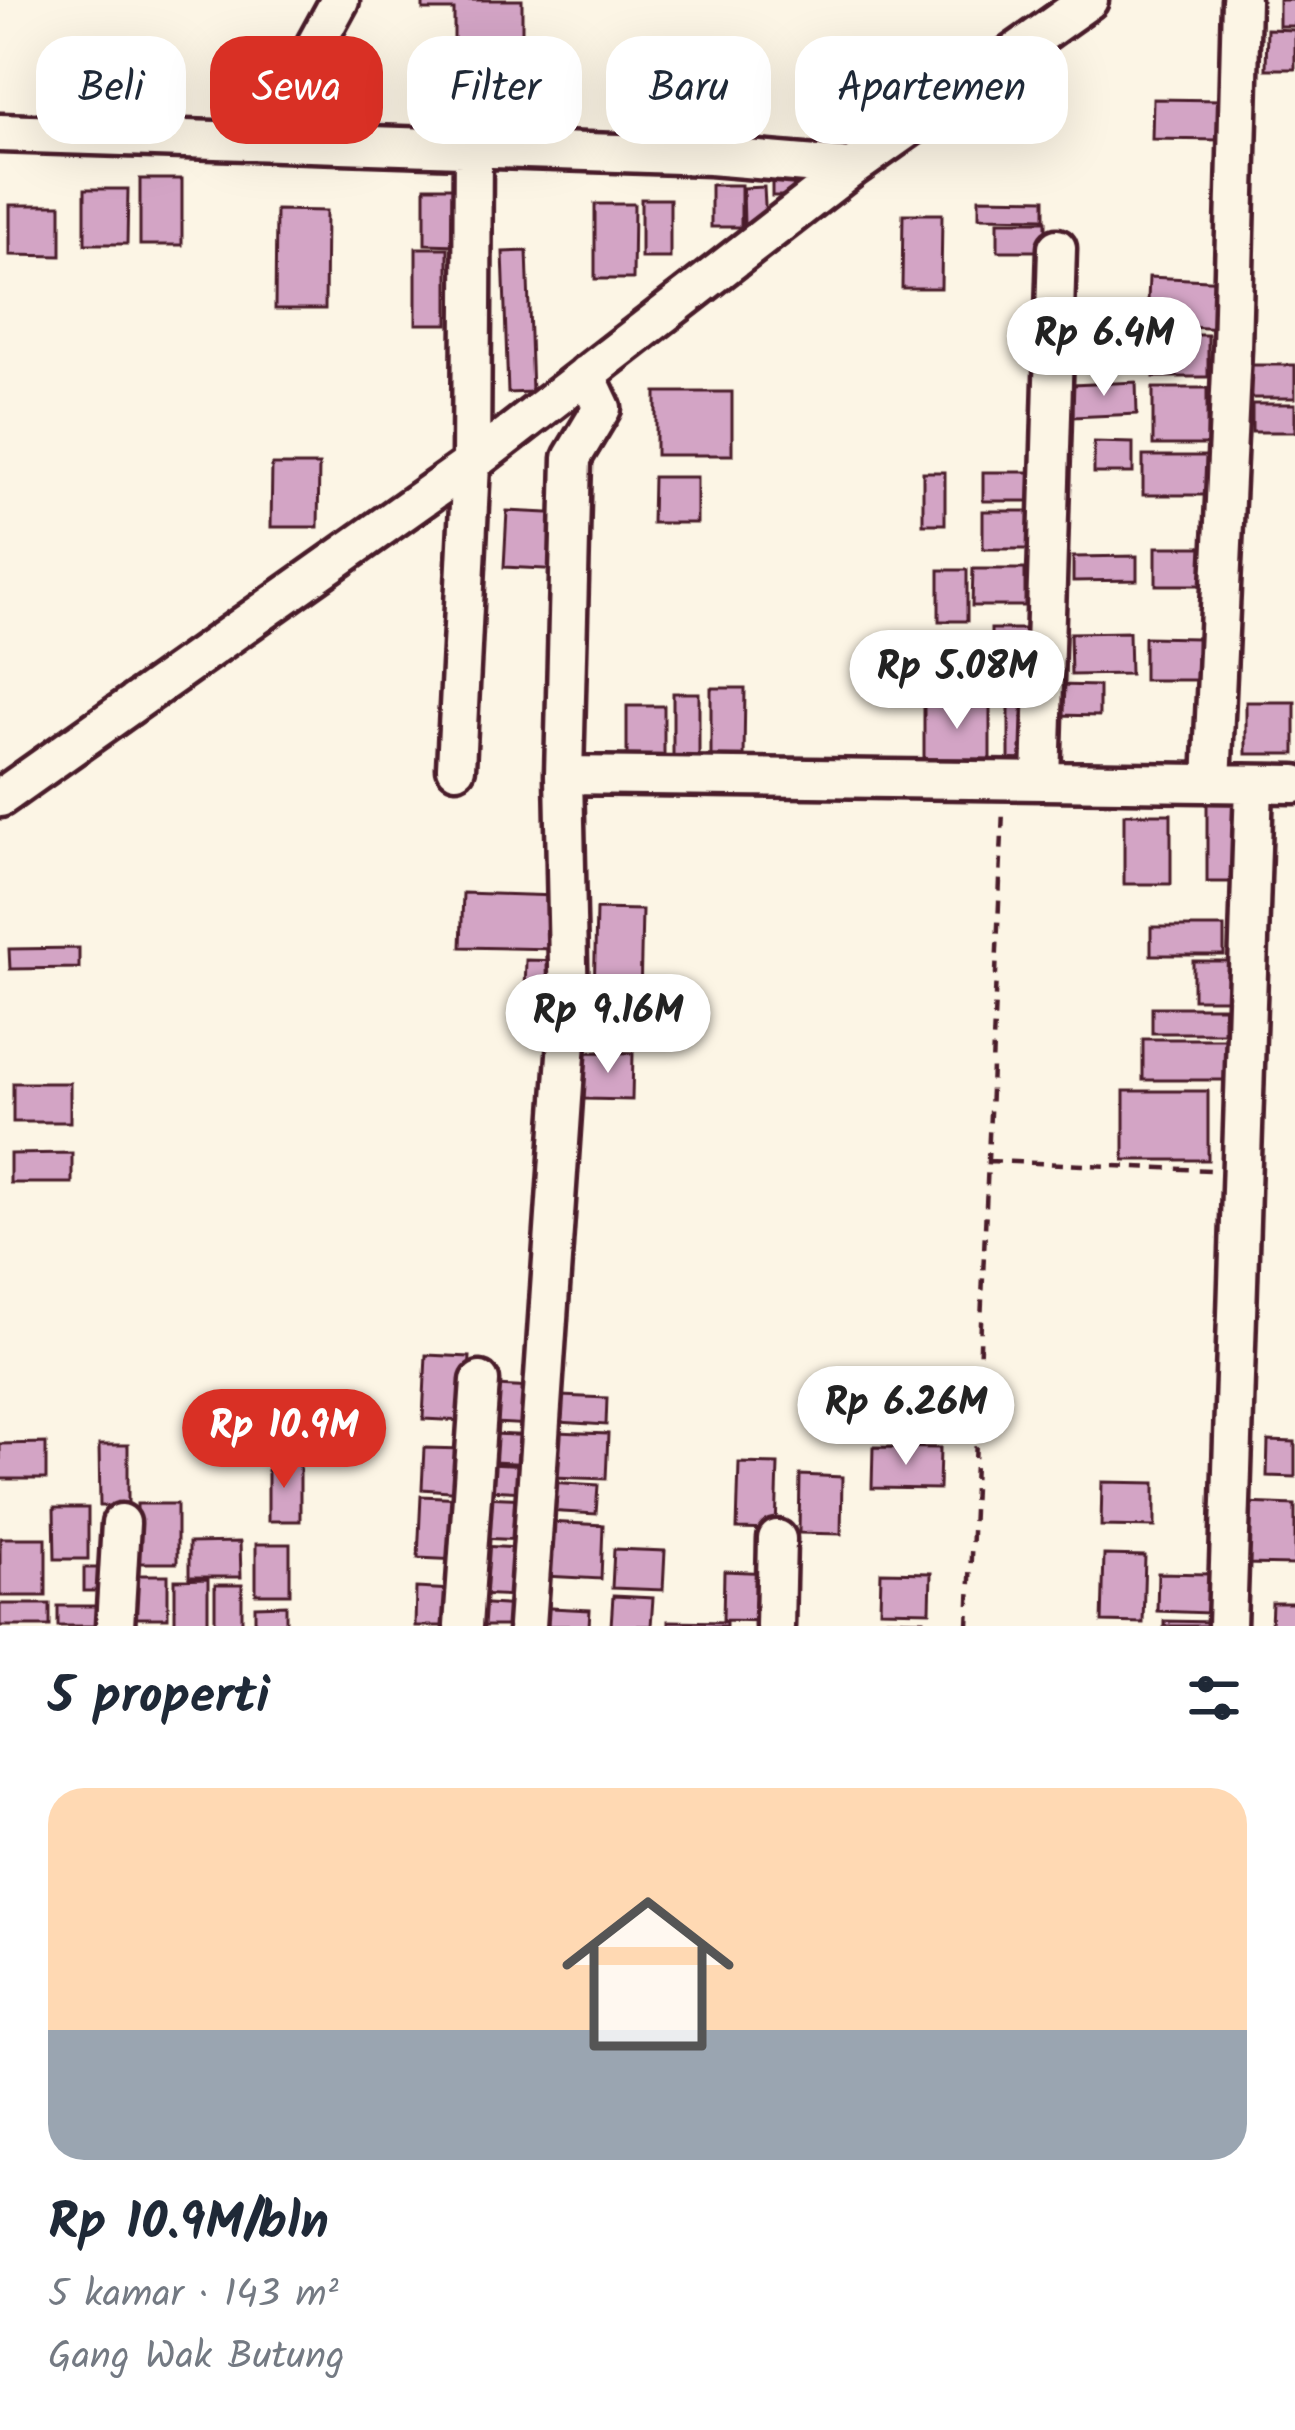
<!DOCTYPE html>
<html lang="id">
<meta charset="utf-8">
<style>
body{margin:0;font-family:Kalam,sans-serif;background:#f2f2f3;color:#1f2937;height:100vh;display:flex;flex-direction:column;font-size:45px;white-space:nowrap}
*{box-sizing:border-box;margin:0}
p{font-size:39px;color:#747a83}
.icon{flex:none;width:66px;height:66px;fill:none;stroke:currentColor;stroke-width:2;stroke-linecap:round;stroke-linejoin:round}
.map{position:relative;height:1626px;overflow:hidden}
.side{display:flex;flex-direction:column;background:#fff;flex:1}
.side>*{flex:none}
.hud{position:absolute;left:36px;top:36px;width:1224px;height:108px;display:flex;gap:24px}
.price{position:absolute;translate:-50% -102px;padding:0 27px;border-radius:42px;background:#fff;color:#222;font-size:39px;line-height:78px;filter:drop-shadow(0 3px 6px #0008)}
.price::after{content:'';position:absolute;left:50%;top:72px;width:36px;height:27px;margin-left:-18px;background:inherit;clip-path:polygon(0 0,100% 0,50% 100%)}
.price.active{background:#d93025;color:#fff}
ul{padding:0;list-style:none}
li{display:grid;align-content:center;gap:24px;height:636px;padding:0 48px}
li+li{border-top:3px solid #e0e1e3}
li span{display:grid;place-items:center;height:372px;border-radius:36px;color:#555}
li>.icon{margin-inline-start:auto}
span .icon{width:216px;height:216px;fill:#fffc;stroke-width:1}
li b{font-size:51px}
h2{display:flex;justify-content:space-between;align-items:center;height:144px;padding:0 48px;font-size:51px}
.tag{padding:0 42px;border-radius:36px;background:#fff;box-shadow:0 12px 48px #0002;font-size:42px;line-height:108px}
.tag.active{background:#d93025;color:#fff}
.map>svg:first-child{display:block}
</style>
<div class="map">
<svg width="1295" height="1626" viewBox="0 0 1295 1626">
<rect width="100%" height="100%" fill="#fcf5e5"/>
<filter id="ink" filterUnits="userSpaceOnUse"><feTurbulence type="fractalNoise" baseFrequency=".00833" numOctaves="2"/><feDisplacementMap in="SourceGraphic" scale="24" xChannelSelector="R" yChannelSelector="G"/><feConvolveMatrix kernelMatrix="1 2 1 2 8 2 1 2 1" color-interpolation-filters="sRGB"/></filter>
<g filter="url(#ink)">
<!-- building -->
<path fill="#d3a4c5" stroke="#4a1f2b" stroke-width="3" d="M 423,0 L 522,0 L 522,76 L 454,75 L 454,10 L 423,10 Z
M 1279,0 L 1295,0 L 1295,26 L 1279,26 Z
M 1267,29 L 1295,30 L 1295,69 L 1266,69 Z
M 1153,99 L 1223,100 L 1222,140 L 1152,139 Z
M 772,169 L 809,169 L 809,196 L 772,196 Z
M 140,179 L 182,179 L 182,245 L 140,245 Z
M 711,185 L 741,185 L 741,227 L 711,227 Z
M 425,187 L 462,187 L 460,245 L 425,244 Z
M 764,187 L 766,223 L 744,224 L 743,188 Z
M 85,189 L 128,189 L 127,244 L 85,244 Z
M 979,198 L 1045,199 L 1045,218 L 979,217 Z
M 641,199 L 670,199 L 670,258 L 641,258 Z
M 595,204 L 634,204 L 633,279 L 595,279 Z
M 10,205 L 61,205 L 61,256 L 10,255 Z
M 276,210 L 326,211 L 325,309 L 275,309 Z
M 903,214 L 942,214 L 941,288 L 902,288 Z
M 998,221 L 1046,221 L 1046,251 L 998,251 Z
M 416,248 L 448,248 L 448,324 L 416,324 Z
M 527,251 L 532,392 L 508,393 L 503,252 Z
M 1149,277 L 1227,281 L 1225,329 L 1147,325 Z
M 1154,335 L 1208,335 L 1208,377 L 1154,377 Z
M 1244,365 L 1295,365 L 1295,398 L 1244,398 Z
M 1136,382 L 1137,414 L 1073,417 L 1072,385 Z
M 1153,388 L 1207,388 L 1207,445 L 1153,445 Z
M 656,392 L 732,392 L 732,455 L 656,455 Z
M 1252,404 L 1295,404 L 1295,432 L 1252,432 Z
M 1094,442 L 1133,443 L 1133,473 L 1094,473 Z
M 1143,456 L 1207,456 L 1207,495 L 1143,495 Z
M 272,465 L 319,465 L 318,527 L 271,527 Z
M 923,472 L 945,472 L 945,524 L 923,524 Z
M 983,472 L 1033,472 L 1033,501 L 983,501 Z
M 653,477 L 697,477 L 697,523 L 652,523 Z
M 507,511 L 567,514 L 564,570 L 504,567 Z
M 983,511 L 1034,511 L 1034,549 L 983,549 Z
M 1156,547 L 1207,547 L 1207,585 L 1156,585 Z
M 1137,556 L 1137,580 L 1073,581 L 1073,557 Z
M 973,569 L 1025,569 L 1025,606 L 972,606 Z
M 939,570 L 967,570 L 967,621 L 939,621 Z
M 991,629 L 1030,629 L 1030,685 L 991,685 Z
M 1129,632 L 1130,674 L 1071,675 L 1070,633 Z
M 921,637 L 989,637 L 989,697 L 921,697 Z
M 1144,637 L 1197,638 L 1197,680 L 1144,680 Z
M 1057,685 L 1099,686 L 1099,716 L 1057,715 Z
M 711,688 L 745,688 L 744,758 L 711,758 Z
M 673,693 L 699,693 L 699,762 L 673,762 Z
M 1009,700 L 1036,700 L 1036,766 L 1009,766 Z
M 1246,702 L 1295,702 L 1295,754 L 1246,754 Z
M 924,705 L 990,705 L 990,759 L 924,759 Z
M 627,706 L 664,706 L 664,758 L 627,758 Z
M 1207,800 L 1239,800 L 1239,882 L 1207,882 Z
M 1124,814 L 1171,814 L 1171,884 L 1124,884 Z
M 463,893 L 557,896 L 556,949 L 461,947 Z
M 596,909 L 642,910 L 640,1000 L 594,999 Z
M 1151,927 L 1224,927 L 1224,955 L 1151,955 Z
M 79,948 L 79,968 L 10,969 L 9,949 Z
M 526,960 L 564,961 L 563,1024 L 524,1023 Z
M 1193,961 L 1233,961 L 1233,999 L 1193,999 Z
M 1152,1007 L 1224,1007 L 1224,1033 L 1152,1033 Z
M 1143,1039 L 1232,1039 L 1232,1080 L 1143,1080 Z
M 585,1052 L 633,1053 L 632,1100 L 584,1099 Z
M 13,1083 L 70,1083 L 70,1122 L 13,1122 Z
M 1124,1091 L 1208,1091 L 1208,1160 L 1124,1160 Z
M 72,1153 L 72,1183 L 10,1183 L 10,1154 Z
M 426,1355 L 470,1357 L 466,1421 L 423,1419 Z
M 496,1386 L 533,1388 L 531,1425 L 494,1423 Z
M 560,1396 L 607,1398 L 606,1425 L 559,1422 Z
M 555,1432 L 608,1434 L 606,1479 L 553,1477 Z
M 494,1434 L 534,1436 L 532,1464 L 493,1462 Z
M 1268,1441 L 1295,1442 L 1295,1477 L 1267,1476 Z
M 46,1443 L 46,1479 L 0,1479 L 0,1444 Z
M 99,1445 L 128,1445 L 128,1506 L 100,1506 Z
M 873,1447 L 940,1448 L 939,1489 L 872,1488 Z
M 424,1448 L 465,1449 L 463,1492 L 422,1489 Z
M 268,1462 L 300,1462 L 300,1521 L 268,1521 Z
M 739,1463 L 778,1464 L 776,1530 L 737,1529 Z
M 488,1464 L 528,1466 L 527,1492 L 487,1490 Z
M 800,1475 L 842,1477 L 841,1534 L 799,1533 Z
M 548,1482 L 598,1485 L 596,1514 L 546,1511 Z
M 1102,1482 L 1155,1483 L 1155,1527 L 1101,1526 Z
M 421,1496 L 462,1498 L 459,1560 L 418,1558 Z
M 482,1497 L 527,1499 L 525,1540 L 480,1538 Z
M 1243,1503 L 1295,1505 L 1295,1565 L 1241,1564 Z
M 137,1504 L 177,1504 L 177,1563 L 137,1563 Z
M 54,1508 L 88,1508 L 88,1559 L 55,1559 Z
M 548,1522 L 603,1525 L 601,1579 L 545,1576 Z
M 0,1538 L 46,1538 L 46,1596 L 0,1596 Z
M 240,1542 L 241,1577 L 189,1577 L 189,1543 Z
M 256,1544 L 290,1544 L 290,1594 L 256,1594 Z
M 480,1546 L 519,1548 L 516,1596 L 477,1594 Z
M 614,1549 L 665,1551 L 663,1590 L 612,1588 Z
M 1104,1555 L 1145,1556 L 1143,1623 L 1102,1622 Z
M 84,1568 L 117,1568 L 117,1591 L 84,1591 Z
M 724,1571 L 771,1573 L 770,1621 L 723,1620 Z
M 881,1572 L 931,1573 L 930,1611 L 880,1610 Z
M 1158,1573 L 1209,1574 L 1208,1613 L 1157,1611 Z
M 136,1575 L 168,1575 L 168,1618 L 136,1618 Z
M 208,1579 L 208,1626 L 175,1626 L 175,1580 Z
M 215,1585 L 242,1585 L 242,1626 L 215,1626 Z
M 416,1588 L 453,1590 L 451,1626 L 415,1626 Z
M 613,1596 L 653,1598 L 651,1626 L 611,1626 Z
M 471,1603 L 520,1606 L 519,1626 L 470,1626 Z
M 1272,1603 L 1295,1603 L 1295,1626 L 1271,1626 Z
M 0,1604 L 50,1604 L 50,1626 L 0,1626 Z
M 286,1605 L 286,1626 L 255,1626 L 255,1606 Z
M 58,1606 L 107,1606 L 107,1626 L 58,1626 Z
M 531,1607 L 590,1610 L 589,1626 L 530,1626 Z
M 884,1619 L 924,1620 L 924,1626 L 884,1626 Z
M 668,1621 L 726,1622 L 726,1626 L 668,1626 Z
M 1164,1621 L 1215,1622 L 1214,1626 L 1164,1626 Z"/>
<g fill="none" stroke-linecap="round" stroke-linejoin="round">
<defs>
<path id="minor" d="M 0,133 L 710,156 L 852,168 L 1089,0
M 263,141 L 340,0
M 456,768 L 471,464 L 473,148
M 564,775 L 1295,784
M 1041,781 L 1057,248
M 1212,782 L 1232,349 L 1241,0
M 0,798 L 471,464 L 852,168
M 115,1626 L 121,1523
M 463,1626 L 480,1381
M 527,1626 L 569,1011 L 564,775 L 572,458 L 602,408 L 586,374
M 775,1626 L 777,1539
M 1227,1626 L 1254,785"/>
</defs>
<!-- minor casing -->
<use href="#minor" stroke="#4a1f2b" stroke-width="45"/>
<!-- path -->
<path stroke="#4a1f2b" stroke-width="4.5" stroke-dasharray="12 9" stroke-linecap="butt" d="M 988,1161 L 1210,1170
M 968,1626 L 1003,810"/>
<!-- minor -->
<use href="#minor" stroke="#fcf5e5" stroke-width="36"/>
</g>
</g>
</svg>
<b class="price" style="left:1104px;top:399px">Rp 6.4M</b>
<b class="price" style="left:957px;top:732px">Rp 5.08M</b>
<b class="price" style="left:608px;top:1076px">Rp 9.16M</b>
<b class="price" style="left:906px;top:1468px">Rp 6.26M</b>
<b class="price active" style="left:284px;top:1491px">Rp 10.9M</b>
<div class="hud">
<a class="tag">Beli</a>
<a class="tag active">Sewa</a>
<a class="tag">Filter</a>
<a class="tag">Baru</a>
<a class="tag">Apartemen</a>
</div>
</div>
<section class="side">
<h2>5 properti<svg class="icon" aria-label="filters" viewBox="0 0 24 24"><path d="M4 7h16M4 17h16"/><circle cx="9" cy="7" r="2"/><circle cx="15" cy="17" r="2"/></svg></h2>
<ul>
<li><span style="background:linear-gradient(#ffd9b3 65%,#9aa5b1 0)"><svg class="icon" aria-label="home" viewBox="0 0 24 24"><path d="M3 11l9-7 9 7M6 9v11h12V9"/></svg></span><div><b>Rp 10.9M/bln</b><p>5 kamar · 143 m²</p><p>Gang Wak Butung</p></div></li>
</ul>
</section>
